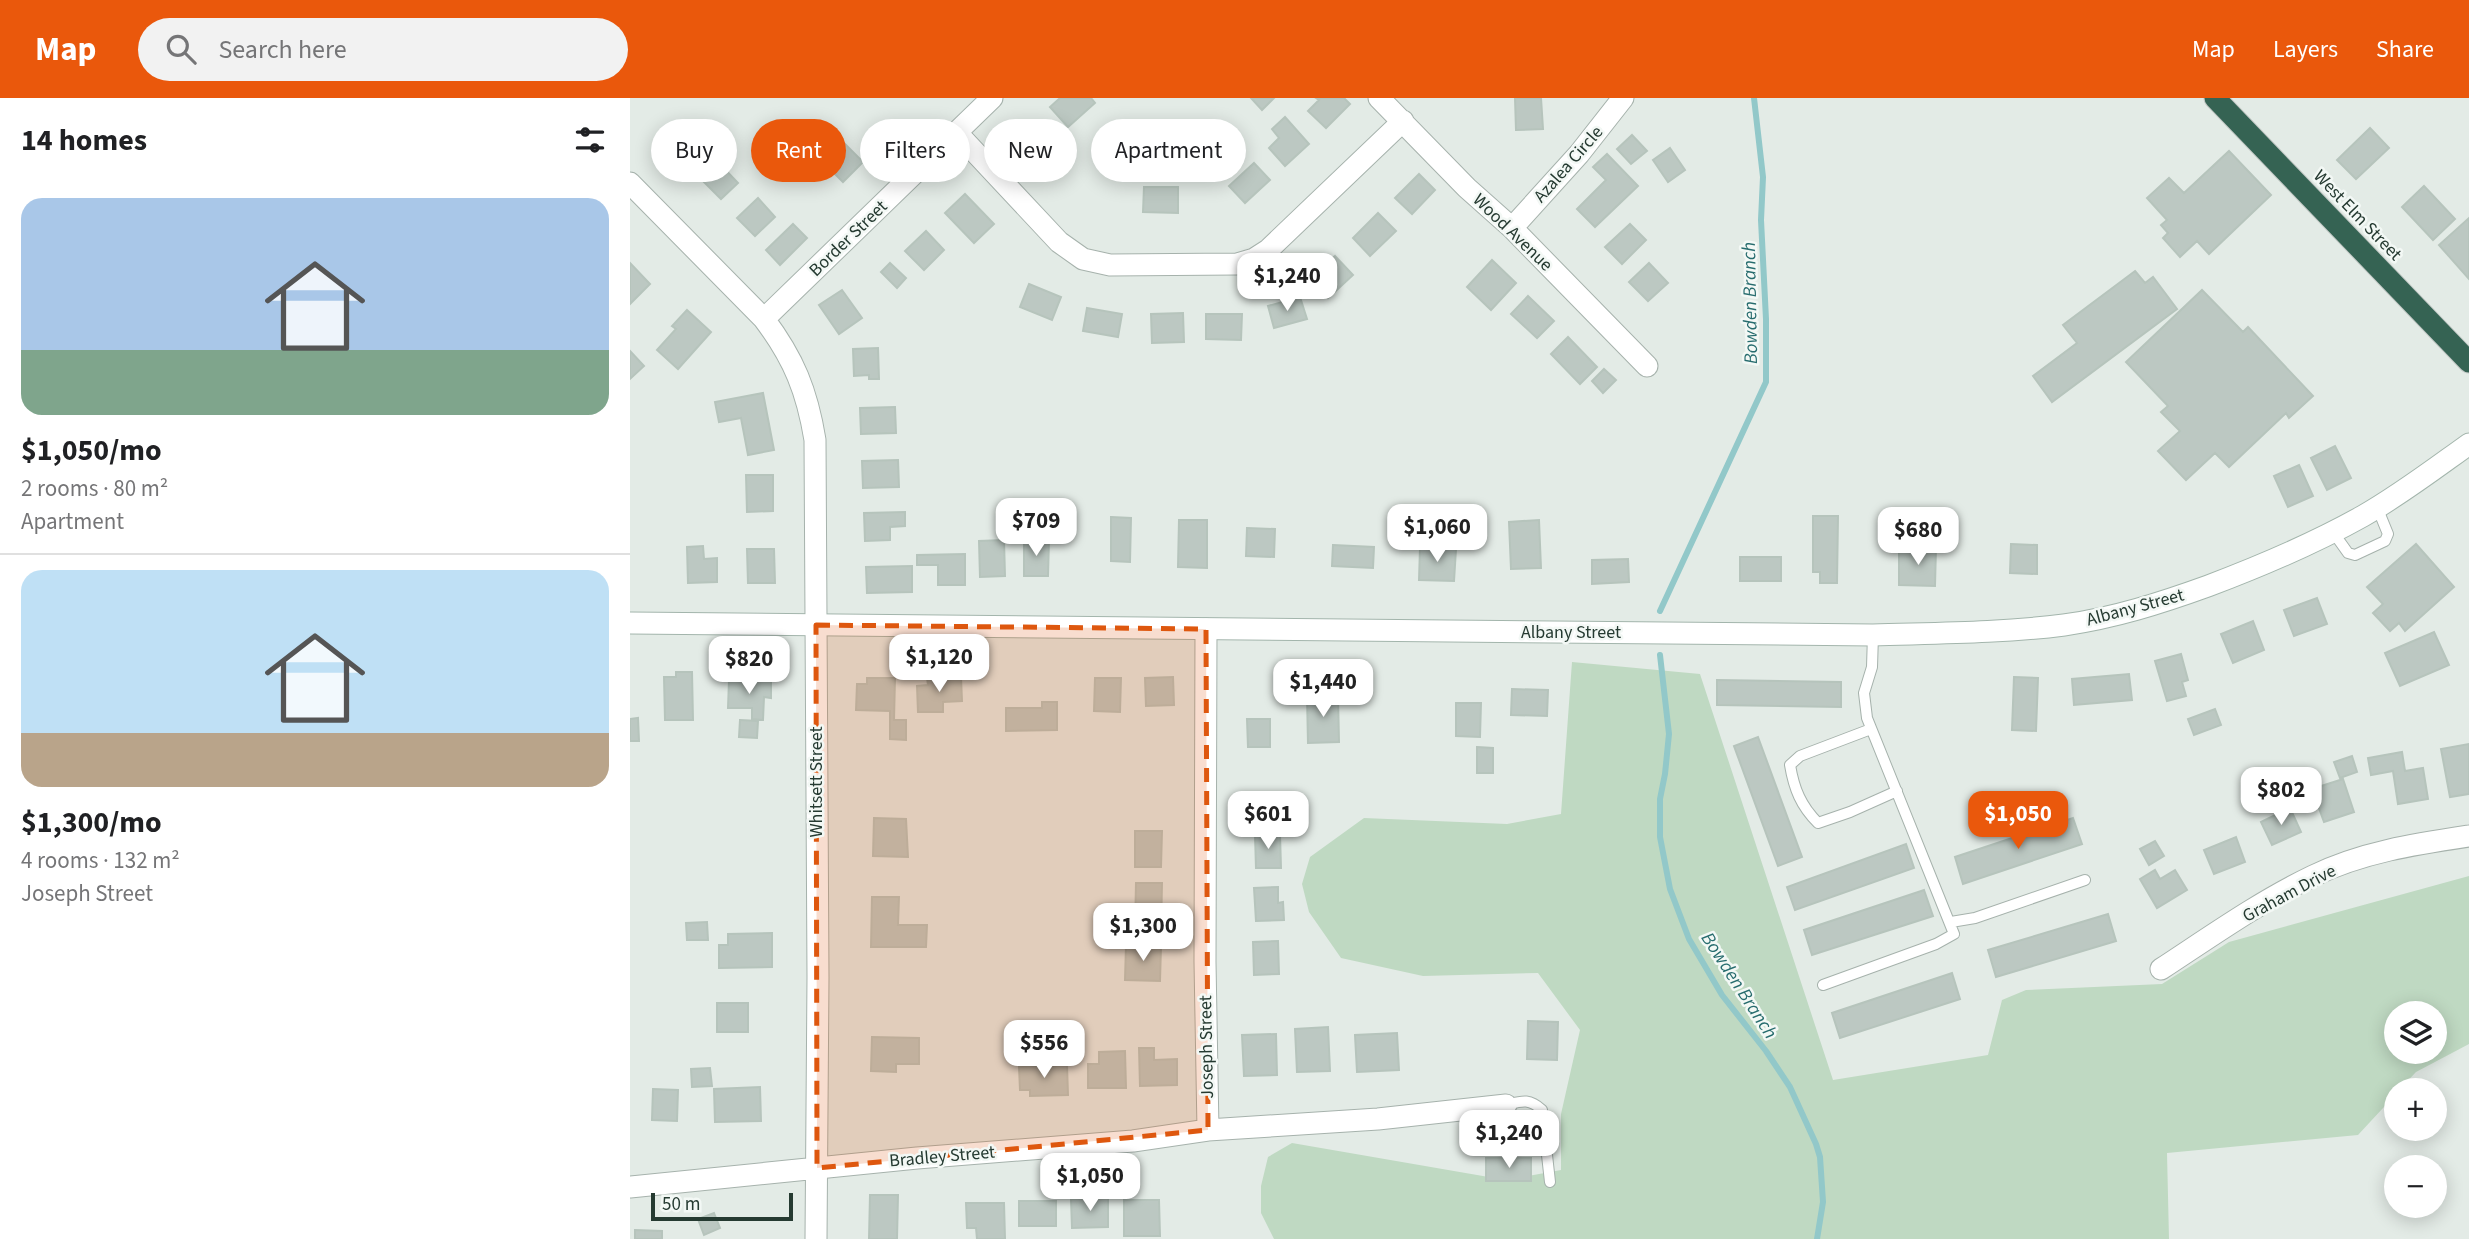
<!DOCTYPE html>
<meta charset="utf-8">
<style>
body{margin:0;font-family:"Source Sans 3",sans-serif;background:#f2f2f2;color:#202124;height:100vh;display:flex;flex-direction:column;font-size:26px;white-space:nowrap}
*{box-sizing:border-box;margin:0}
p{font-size:23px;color:#757577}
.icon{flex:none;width:38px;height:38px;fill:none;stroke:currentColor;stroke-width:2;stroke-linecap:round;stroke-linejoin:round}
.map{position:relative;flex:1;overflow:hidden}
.side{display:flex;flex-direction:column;background:#fff;width:630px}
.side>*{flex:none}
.banner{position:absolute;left:21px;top:21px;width:665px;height:63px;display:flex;gap:14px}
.tools{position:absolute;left:1754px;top:903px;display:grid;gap:14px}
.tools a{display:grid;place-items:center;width:63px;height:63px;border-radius:50%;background:#fff;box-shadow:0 4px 18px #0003;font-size:35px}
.scale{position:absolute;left:21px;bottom:18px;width:142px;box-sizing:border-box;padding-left:7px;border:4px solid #253a31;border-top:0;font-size:19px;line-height:24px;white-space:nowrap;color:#253a31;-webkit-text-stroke:5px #f3f8f5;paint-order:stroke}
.price{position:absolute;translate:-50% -60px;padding:0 16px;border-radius:14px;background:#fff;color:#222;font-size:23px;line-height:46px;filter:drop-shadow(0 2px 4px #0008)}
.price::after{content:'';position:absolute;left:50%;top:42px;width:21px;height:16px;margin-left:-10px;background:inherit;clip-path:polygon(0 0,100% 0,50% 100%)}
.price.on{background:#ea580c;color:#fff}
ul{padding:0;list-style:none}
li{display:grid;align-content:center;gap:14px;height:371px;padding:0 21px}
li+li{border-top:2px solid #e0e0e0}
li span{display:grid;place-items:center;height:217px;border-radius:21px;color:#555}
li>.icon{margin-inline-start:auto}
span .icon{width:126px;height:126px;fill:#fffc;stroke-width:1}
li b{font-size:30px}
h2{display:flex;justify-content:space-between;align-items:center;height:84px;padding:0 21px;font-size:30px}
.chip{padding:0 24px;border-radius:32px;background:#fff;box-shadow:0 4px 18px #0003;font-size:24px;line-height:63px}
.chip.on{background:#ea580c;color:#fff}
header{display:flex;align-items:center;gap:42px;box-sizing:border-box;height:98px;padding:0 35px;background:#ea580c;color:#fff}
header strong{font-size:33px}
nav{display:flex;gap:38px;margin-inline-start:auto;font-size:24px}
.search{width:490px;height:63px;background:#f2f2f2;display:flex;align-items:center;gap:18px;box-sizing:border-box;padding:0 24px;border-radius:38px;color:#757577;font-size:26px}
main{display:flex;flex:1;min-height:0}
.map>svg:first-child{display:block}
</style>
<header>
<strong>Map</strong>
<div class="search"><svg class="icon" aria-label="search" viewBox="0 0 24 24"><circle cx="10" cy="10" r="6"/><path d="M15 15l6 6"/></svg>Search here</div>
<nav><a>Map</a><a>Layers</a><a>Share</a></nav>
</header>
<main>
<section class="side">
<h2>14 homes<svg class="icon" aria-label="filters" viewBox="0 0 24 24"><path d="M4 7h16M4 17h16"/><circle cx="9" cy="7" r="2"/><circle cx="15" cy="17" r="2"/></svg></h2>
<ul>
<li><span style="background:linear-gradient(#a9c7e8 70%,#7fa58c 0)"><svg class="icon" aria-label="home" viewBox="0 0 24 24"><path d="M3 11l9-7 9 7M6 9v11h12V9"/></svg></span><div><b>$1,050/mo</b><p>2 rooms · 80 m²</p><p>Apartment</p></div></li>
<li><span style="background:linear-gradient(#bfe0f5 75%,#b9a48a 0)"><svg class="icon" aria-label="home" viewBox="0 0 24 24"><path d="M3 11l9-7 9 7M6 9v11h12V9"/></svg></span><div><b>$1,300/mo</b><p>4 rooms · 132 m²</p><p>Joseph Street</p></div></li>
</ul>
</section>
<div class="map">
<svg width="1839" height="1141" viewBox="0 0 1839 1141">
<rect width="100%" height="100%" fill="#e3ebe6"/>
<!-- green -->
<path fill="#bfd9c2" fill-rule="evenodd" d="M 942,564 L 1070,576 L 1203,982 L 1358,957 L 1372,902 L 1396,892 L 1532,886 L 1599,844 L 1839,778 L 1839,946 L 1786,974 L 1769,992 L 1766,992 L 1766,996 L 1728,1037 L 1537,1055 L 1539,1141 L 644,1141 L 631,1115 L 631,1088 L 638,1059 L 662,1045 L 876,1082 L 931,1072 L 931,1016 L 950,932 L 908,875 L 793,878 L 711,860 L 679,814 L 672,786 L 680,759 L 734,720 L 877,726 L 931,716 ZM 1766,915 L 1804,915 L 1804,954 L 1766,954 Z"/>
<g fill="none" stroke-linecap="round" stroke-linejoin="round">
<!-- stream -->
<path stroke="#92c8c9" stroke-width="6" d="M 1030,513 L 1136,284 L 1136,221 L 1131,122 L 1133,79 L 1124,0
M 1030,557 L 1039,636 L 1035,676 L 1030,701 L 1030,739 L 1040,791 L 1059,841 L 1092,897 L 1136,953 L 1160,989 L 1186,1046 L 1190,1059 L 1193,1104 L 1187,1141"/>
</g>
<!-- building -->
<path fill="#bcc8c2" stroke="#b6c4bc" stroke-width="2" d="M 430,0 L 461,0 L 465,5 L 438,29 L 420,9 Z
M 621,0 L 644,0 L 632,12 Z
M 686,0 L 714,0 L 720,6 L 696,30 L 678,13 L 689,2 Z
M 885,0 L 911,0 L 913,31 L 886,32 Z
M 655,19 L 679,46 L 655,68 L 639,50 L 649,40 L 642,31 Z
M 406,25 L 424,42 L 415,51 L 426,62 L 412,76 L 383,48 Z
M 197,28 L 233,64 L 213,84 L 177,48 Z
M 1740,30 L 1759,50 L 1726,81 L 1707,62 Z
M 1002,37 L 1017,53 L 1001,66 L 987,51 Z
M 1040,50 L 1055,72 L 1038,84 L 1023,62 Z
M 1599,53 L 1641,97 L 1579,156 L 1567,143 L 1550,159 L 1533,140 L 1538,135 L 1531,127 L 1537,122 L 1517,100 L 1539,80 L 1554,95 Z
M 977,56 L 1008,88 L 965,129 L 947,111 L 976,82 L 963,69 Z
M 89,65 L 108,85 L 91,101 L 71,81 Z
M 624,65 L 640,82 L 615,105 L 599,88 Z
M 789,76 L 805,92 L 782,116 L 765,100 Z
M 1794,88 L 1825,121 L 1803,142 L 1772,109 Z
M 514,89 L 548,89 L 548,115 L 513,114 Z
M 335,96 L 364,126 L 344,145 L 315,115 Z
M 128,100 L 145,119 L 125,138 L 107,120 Z
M 748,115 L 766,133 L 740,158 L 723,140 Z
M 1839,120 L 1839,181 L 1809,147 Z
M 163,126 L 177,140 L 150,167 L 136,152 Z
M 1000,126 L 1016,142 L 992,166 L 975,149 Z
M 296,133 L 314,152 L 294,172 L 275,153 Z
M 705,158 L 723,177 L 698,200 L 681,181 Z
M 862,162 L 886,185 L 861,212 L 837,189 Z
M 0,165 L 20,186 L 0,206 Z
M 260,165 L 276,180 L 267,190 L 251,174 Z
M 1019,165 L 1038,185 L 1018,203 L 999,184 Z
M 1505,173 L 1515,185 L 1523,179 L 1547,211 L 1422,304 L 1403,278 L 1447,245 L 1433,227 Z
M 399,186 L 431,199 L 422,222 L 390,209 Z
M 212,192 L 232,220 L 209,236 L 189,207 Z
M 1572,192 L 1613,234 L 1618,229 L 1683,298 L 1659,320 L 1656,315 L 1599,369 L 1585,355 L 1556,382 L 1528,353 L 1550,333 L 1531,314 L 1538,308 L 1496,264 Z
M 898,198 L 924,223 L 907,240 L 881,216 Z
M 670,199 L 677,221 L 644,230 L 638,208 Z
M 457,210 L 492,216 L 488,239 L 453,233 Z
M 57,212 L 81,234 L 48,271 L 27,252 L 46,231 L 42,228 Z
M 553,215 L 554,244 L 522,245 L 521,216 Z
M 576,216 L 612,216 L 611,242 L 576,241 Z
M 938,239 L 967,269 L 950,286 L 921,256 Z
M 248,250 L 249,281 L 239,281 L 239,277 L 224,278 L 223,251 Z
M 0,253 L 14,268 L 0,281 Z
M 974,271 L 986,282 L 973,295 L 962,283 Z
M 133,295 L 144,352 L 118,357 L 111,320 L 89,324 L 85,304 Z
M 265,309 L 266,335 L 231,336 L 230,310 Z
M 1705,348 L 1721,380 L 1697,392 L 1681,360 Z
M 268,362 L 269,389 L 233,390 L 232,363 Z
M 1669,367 L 1683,398 L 1658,409 L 1644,378 Z
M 116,377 L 143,377 L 143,413 L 117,414 Z
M 275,414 L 275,428 L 260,429 L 260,442 L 235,443 L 234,415 Z
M 1183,418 L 1208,418 L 1207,485 L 1190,485 L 1190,474 L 1183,474 Z
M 481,419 L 501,420 L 500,464 L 481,463 Z
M 549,422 L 577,422 L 577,470 L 548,469 Z
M 909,422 L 911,470 L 881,471 L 879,424 Z
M 617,430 L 645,431 L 644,459 L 616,458 Z
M 394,441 L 419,442 L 418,478 L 394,478 Z
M 374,442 L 375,478 L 350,479 L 349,443 Z
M 1381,446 L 1407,447 L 1407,476 L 1380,475 Z
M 1786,446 L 1824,489 L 1775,533 L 1769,525 L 1760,533 L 1743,515 L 1753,506 L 1737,489 Z
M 703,447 L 744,449 L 743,470 L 702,468 Z
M 73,448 L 74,461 L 87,460 L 87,484 L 58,485 L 57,449 Z
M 1291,449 L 1306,449 L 1305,488 L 1269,487 L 1269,452 L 1291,452 Z
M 790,450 L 826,451 L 824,483 L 789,482 Z
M 117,451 L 144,451 L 145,485 L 118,485 Z
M 335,456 L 335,487 L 308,487 L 308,467 L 287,467 L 287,457 Z
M 1110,459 L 1151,459 L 1151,483 L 1110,483 Z
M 998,461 L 999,484 L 962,486 L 962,462 Z
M 282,468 L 282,494 L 237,495 L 236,469 Z
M 1687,500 L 1697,526 L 1664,538 L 1654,512 Z
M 1623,523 L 1634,552 L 1603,565 L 1591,536 Z
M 1804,534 L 1819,567 L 1770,588 L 1755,555 Z
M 1551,556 L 1558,582 L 1552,584 L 1556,598 L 1537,603 L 1525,563 Z
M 46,574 L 62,574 L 63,622 L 35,622 L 34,579 L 46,579 Z
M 1499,576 L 1502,602 L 1444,607 L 1442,581 Z
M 331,579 L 332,603 L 313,604 L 313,614 L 288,614 L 287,588 L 298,587 L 297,580 Z
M 543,579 L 544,607 L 516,608 L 515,580 Z
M 1384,579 L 1408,580 L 1406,633 L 1382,632 Z
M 237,580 L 265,580 L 264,622 L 276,622 L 276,642 L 260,641 L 260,613 L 226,612 L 227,586 L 237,586 Z
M 465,580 L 491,580 L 490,614 L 464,613 Z
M 99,582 L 141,583 L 141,600 L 134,599 L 133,622 L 122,621 L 122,610 L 98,610 Z
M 1087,582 L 1211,584 L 1211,609 L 1087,607 Z
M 882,591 L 918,592 L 917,618 L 881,617 Z
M 677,598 L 708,598 L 709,644 L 678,645 Z
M 412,604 L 427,604 L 427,632 L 376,633 L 376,610 L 412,610 Z
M 826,605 L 851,605 L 850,639 L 826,638 Z
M 1585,611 L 1591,627 L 1564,637 L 1558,621 Z
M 8,620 L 9,643 L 0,643 L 0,621 Z
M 617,621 L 640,621 L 640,649 L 618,649 Z
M 110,622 L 128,623 L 127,640 L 109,639 Z
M 1128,639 L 1172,759 L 1148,768 L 1104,648 Z
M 1839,646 L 1839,696 L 1820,699 L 1811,651 Z
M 847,649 L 863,650 L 863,675 L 847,675 Z
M 1772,654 L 1775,673 L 1793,670 L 1798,701 L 1768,706 L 1763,673 L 1741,677 L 1738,660 Z
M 1722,658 L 1727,674 L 1710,680 L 1704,664 Z
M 1713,681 L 1724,714 L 1694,724 L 1682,691 Z
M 1660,710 L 1671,734 L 1642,747 L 1631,724 Z
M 244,720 L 276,721 L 278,759 L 243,758 Z
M 1443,720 L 1452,746 L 1333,786 L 1325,759 Z
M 505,733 L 532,733 L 531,769 L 505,769 Z
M 650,736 L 651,770 L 626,770 L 625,737 Z
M 1606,739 L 1615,764 L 1584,776 L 1574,752 Z
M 1525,743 L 1534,758 L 1519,767 L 1510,751 Z
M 1276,746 L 1284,770 L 1165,812 L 1157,789 Z
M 1525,772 L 1530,781 L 1545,772 L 1557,792 L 1527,810 L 1510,781 Z
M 506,785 L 532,785 L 531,833 L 505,833 Z
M 648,789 L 648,805 L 653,804 L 654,822 L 626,823 L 624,790 Z
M 1294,792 L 1303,818 L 1182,857 L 1174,832 Z
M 242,799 L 269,799 L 268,827 L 297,827 L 296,849 L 241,849 Z
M 1478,816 L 1486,843 L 1366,879 L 1358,852 Z
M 77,824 L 78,842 L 57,842 L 56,825 Z
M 142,835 L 142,869 L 89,870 L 89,847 L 98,847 L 98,836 Z
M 648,843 L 649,876 L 624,877 L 623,844 Z
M 496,847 L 531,848 L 530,883 L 495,882 Z
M 1322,875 L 1330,901 L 1210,940 L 1202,915 Z
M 87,905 L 118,905 L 118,934 L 87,934 Z
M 898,923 L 928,924 L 927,962 L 897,961 Z
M 698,929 L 700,973 L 667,974 L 665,931 Z
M 767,935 L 769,972 L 727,974 L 725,937 Z
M 646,936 L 647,977 L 614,978 L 612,937 Z
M 242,939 L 289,940 L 289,966 L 266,966 L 266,974 L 241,973 Z
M 509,950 L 524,950 L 524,962 L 547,961 L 547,987 L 510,988 Z
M 495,953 L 496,990 L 458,990 L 458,966 L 469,966 L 469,954 Z
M 437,967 L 438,997 L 400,998 L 400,992 L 390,992 L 389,969 Z
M 80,970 L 82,988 L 62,989 L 61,971 Z
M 130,989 L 131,1023 L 85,1024 L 84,991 Z
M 23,991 L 48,992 L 47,1023 L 22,1022 Z
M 856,1060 L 901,1060 L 901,1083 L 856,1083 Z
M 240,1097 L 268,1097 L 267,1141 L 239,1141 Z
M 478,1100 L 478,1129 L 442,1130 L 441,1101 Z
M 494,1102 L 529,1102 L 530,1138 L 494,1138 Z
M 389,1103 L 426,1103 L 426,1128 L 389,1128 Z
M 336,1105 L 374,1105 L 375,1141 L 347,1141 L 346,1130 L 337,1130 Z
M 84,1115 L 90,1130 L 74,1137 L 68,1121 Z
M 5,1132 L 32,1133 L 32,1141 L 5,1141 Z"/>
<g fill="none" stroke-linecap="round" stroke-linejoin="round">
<defs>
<path id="lane" d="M 1703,434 L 1718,455 L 1725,457 L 1755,443 L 1758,436 L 1747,409
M 1241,631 L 1170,658 L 1160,667 C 1164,691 1171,708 1188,725 L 1220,714 L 1267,693
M 1321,824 L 1345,820 L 1455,782
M 1193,887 L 1306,846 L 1324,836 L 1237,620 L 1234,595 L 1242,569 L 1243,537
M 876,1007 C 892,1003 899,1000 912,1012 L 920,1084"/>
<path id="street" d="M 749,0 L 837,90 L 882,130 L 1017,268
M 328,36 L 429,144 L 453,161 L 480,167 L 607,166 L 624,161 L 638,152 L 773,23
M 0,85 L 134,221 C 164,261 177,293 185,342 L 188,879 L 186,1141
M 882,130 L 949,56 L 993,0
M 134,221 L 362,0
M 576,531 L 575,864 L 578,1032
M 1531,871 C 1580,839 1629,804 1683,778 C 1732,754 1786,746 1839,738
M 0,1089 L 287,1060 L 503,1043 L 578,1032 L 748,1021 L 876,1007"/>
<path id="secondary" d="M 0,525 L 1243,537 C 1306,535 1371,535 1434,527 C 1484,520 1531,505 1578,488 C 1631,468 1683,446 1733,418 C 1770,397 1804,371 1839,346"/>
<path id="highway" d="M 1585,0 L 1839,264"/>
</defs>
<!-- lane casing -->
<use href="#lane" stroke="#a6b2ac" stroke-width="12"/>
<!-- street casing -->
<use href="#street" stroke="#a6b2ac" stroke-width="23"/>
<!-- secondary casing -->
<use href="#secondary" stroke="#a3b5ac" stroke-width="23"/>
<!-- highway casing -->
<use href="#highway" stroke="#c2c8c5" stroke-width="23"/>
<!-- lane -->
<use href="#lane" stroke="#fff" stroke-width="10"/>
<!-- street -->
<use href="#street" stroke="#fff" stroke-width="21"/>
<!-- secondary -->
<use href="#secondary" stroke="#fff" stroke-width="21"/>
<!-- highway -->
<use href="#highway" stroke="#356353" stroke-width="21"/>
</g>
<!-- marked area -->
<path fill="#de570e" fill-opacity="0.2" stroke="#de570e" stroke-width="5" stroke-dasharray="14 9" stroke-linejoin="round" d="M 186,527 L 576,531 L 578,1032 L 187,1070 Z"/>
<g text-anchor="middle" stroke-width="5" stroke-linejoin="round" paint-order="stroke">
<!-- street labels -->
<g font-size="18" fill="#253a31" stroke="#f3f8f5">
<text transform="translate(938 66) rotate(-49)" y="6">Azalea Circle</text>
<text transform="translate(1728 117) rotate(46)" y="6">West Elm Street</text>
<text transform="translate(883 134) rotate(44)" y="6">Wood Avenue</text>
<text transform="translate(218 140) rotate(-44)" y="6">Border Street</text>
<text transform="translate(1505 509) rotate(-15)" y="6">Albany Street</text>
<text x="941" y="540">Albany Street</text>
<text transform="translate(186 684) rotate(-90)" y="6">Whitsett Street</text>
<text transform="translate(1659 795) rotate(-28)" y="6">Graham Drive</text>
<text transform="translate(576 949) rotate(-91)" y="6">Joseph Street</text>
<text transform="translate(312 1058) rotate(-5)" y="6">Bradley Street</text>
</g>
<!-- water labels -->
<g font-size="19" font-style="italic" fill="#276c6e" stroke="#f3f8f5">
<text transform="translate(1119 205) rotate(-91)" y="7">Bowden Branch</text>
<text transform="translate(1110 887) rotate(57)" y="7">Bowden Branch</text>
</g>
</g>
</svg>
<div class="tools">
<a><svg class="icon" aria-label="layers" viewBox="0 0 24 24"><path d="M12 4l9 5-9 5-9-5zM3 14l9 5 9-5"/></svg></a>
<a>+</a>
<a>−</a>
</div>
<div class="scale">50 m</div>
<b class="price" style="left:657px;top:215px">$1,240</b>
<b class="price" style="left:406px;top:460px">$709</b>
<b class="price" style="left:807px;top:466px">$1,060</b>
<b class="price" style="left:1288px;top:469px">$680</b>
<b class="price" style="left:309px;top:596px">$1,120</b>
<b class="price" style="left:119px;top:598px">$820</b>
<b class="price" style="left:693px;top:621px">$1,440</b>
<b class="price" style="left:1651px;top:729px">$802</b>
<b class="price" style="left:638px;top:753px">$601</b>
<b class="price on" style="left:1388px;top:753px">$1,050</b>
<b class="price" style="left:513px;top:865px">$1,300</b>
<b class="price" style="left:414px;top:982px">$556</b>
<b class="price" style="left:879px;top:1072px">$1,240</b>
<b class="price" style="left:460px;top:1115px">$1,050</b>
<div class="banner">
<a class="chip">Buy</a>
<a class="chip on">Rent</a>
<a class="chip">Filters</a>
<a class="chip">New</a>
<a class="chip">Apartment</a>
</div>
</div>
</main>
